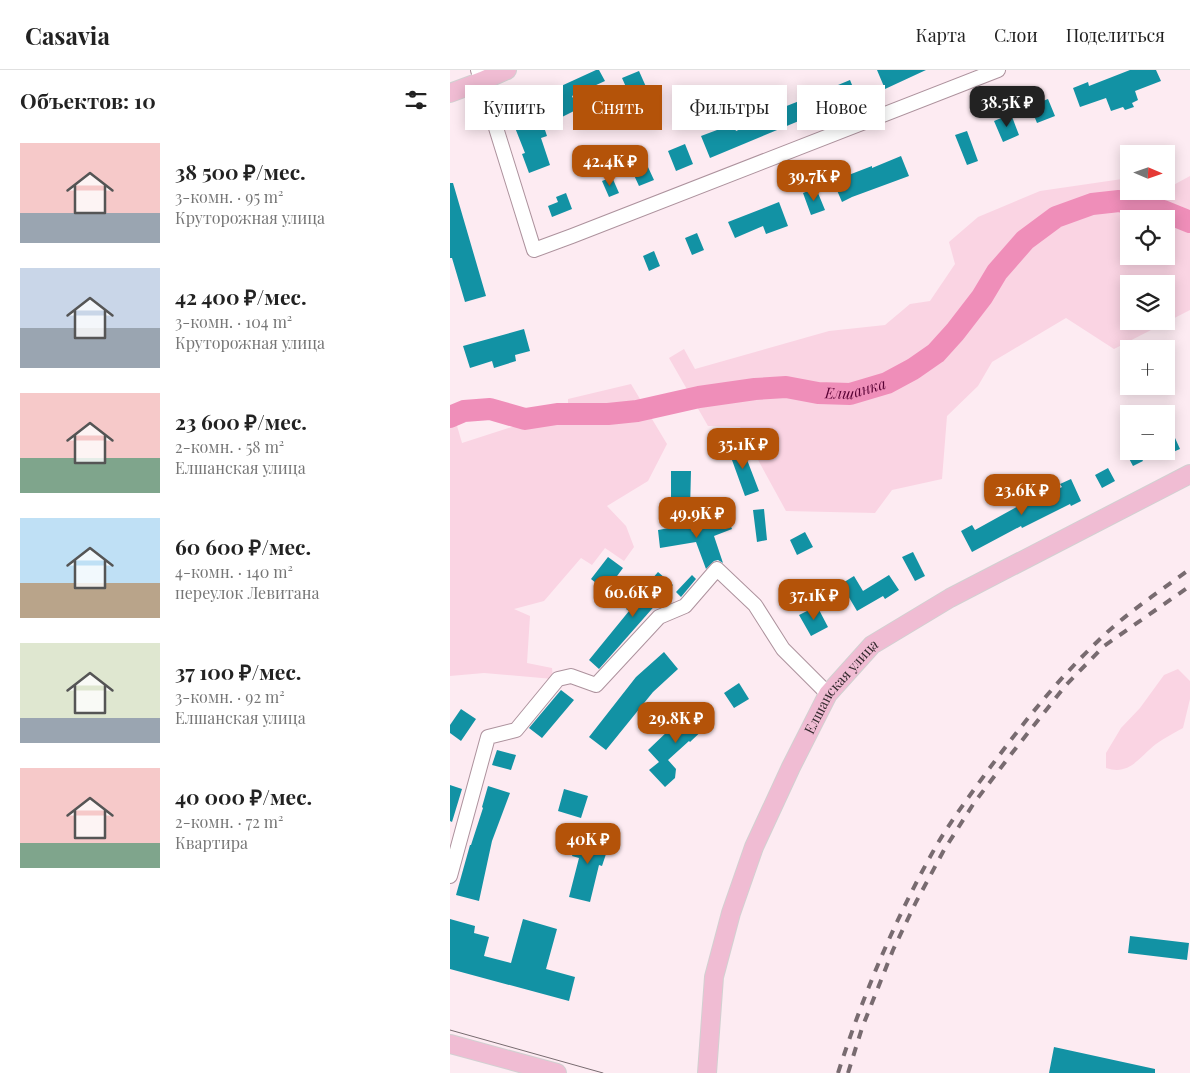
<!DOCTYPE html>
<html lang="ru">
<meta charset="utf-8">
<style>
body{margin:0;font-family:"Playfair Display",serif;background:#f6f6f6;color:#222;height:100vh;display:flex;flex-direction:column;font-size:19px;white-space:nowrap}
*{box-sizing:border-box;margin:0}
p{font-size:16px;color:#767676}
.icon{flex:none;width:28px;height:28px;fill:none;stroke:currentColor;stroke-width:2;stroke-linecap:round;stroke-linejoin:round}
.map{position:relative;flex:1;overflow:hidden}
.panel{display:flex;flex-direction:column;background:#fff;width:450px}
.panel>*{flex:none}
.hud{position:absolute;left:15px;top:15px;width:475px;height:45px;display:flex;gap:10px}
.needle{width:32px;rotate:92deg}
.buttons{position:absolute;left:670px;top:75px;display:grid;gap:10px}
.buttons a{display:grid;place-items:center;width:55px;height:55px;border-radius:0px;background:#fff;box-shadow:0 2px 12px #0003;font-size:25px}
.price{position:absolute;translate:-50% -42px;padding:0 11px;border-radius:10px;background:#b45309;color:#fff;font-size:16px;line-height:32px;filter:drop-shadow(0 1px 2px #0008)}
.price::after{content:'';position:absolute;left:50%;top:30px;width:15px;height:11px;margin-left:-8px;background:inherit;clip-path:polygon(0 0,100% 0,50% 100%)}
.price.on{background:#222;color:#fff}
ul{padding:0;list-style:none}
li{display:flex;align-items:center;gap:15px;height:125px;padding:0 20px}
li span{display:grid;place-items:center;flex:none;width:140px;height:100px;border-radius:0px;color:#555}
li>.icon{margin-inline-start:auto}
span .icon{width:60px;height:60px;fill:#fffc;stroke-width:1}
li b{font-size:21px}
h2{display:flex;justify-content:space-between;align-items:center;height:60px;padding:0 20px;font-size:21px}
.tag{padding:0 18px;border-radius:0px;background:#fff;box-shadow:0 2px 12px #0003;font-size:18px;line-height:45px}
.tag.on{background:#b45309;color:#fff}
header{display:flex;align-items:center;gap:30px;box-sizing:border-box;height:70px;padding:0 25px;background:#fff;border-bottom:1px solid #e0e0e0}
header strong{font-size:24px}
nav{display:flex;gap:28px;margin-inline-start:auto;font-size:18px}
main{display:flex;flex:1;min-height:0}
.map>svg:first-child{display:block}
</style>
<header>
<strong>Casavia</strong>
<nav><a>Карта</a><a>Слои</a><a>Поделиться</a></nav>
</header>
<main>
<section class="panel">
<h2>Объектов: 10<svg class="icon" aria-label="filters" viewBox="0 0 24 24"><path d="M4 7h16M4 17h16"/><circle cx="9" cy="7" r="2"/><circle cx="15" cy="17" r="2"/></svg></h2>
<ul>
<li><span style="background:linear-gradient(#f6c9c9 70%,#9aa5b1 0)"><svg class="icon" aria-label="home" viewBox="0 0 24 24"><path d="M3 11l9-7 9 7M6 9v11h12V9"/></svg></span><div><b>38 500 ₽/мес.</b><p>3-комн. · 95 m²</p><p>Круторожная улица</p></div></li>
<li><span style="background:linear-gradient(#c9d6e8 60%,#9aa5b1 0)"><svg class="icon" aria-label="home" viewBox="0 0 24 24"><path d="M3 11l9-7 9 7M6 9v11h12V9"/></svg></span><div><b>42 400 ₽/мес.</b><p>3-комн. · 104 m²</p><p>Круторожная улица</p></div></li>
<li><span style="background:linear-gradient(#f6c9c9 65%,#7fa58c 0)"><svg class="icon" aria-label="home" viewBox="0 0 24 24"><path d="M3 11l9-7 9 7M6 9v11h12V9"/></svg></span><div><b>23 600 ₽/мес.</b><p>2-комн. · 58 m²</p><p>Елшанская улица</p></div></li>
<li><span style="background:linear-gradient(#bfe0f5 65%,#b9a48a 0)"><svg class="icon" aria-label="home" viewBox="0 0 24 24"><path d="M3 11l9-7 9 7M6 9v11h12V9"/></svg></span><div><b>60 600 ₽/мес.</b><p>4-комн. · 140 m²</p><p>переулок Левитана</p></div></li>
<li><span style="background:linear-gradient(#dfe7d0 75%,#9aa5b1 0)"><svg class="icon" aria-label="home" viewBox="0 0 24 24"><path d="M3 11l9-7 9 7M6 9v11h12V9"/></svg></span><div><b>37 100 ₽/мес.</b><p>3-комн. · 92 m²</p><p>Елшанская улица</p></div></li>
<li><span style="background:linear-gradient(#f6c9c9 75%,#7fa58c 0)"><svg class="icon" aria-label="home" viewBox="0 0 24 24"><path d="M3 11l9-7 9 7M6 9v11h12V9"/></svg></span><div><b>40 000 ₽/мес.</b><p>2-комн. · 72 m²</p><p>Квартира</p></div></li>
</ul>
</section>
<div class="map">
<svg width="740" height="1003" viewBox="0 0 740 1003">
<rect width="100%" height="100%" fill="#fdebf2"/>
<!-- green -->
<path fill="#fad4e3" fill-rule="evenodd" d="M 740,106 L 740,240 L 664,279 L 616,248 L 542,292 L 528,316 L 497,346 L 492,409 L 442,420 L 425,443 L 336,441 L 290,357 L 258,356 L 219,288 L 234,279 L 245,299 L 379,261 L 435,255 L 460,234 L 480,231 L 505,194 L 499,172 L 528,147 L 590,121 L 679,108 L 679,121 L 684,121 L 690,132 L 711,121 L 716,121 L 716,119 ZM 679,149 L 716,149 L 716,186 L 679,186 ZM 679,214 L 716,214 L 716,251 L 679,251 Z
M 181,314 L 217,374 L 198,411 L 157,436 L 176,456 L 184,477 L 174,491 L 155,478 L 142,495 L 131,488 L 94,531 L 64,539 L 80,546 L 77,593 L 102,598 L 103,609 L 34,603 L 0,606 L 0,342 L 3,342 L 12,373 L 118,339 L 118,329 Z
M 728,599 L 740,611 L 740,629 L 733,658 C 724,663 714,668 706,674 C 689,687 680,706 656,698 L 656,683 L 671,658 L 690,638 L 714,605 Z"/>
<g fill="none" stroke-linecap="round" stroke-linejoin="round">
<!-- river -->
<path stroke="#ef8eb9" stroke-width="22" id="s1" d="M 0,347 L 14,341 L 40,339 L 75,349 L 107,344 L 158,344 L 187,341 L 249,327 L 305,319 L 336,317 L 368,323 L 400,324 L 437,313 L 463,299 L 486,283 L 505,262 L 532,227 L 547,202 L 575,170 L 606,147 L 642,134 L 669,131 L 713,141 L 740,152"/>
</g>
<!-- building -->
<path fill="#1292a4" d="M 146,0 L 149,0 L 155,11 L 122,26 L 128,39 L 110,48 L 98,22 Z
M 427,0 L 476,0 L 435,19 Z
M 680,0 L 706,0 L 711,11 L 685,21 L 688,30 L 682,33 L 684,37 L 675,40 L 673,37 L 661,41 L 656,28 L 630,37 L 623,18 L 638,12 L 639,16 Z
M 189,1 L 197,19 L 180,26 L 172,8 Z
M 400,10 L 407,27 L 396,32 L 388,15 Z
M 362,26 L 369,44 L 357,49 L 356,48 L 260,88 L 251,66 L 283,54 L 286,61 L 322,46 L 320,40 L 333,35 L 334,37 Z
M 598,29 L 605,46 L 587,53 L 580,36 Z
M 75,34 L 81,52 L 91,48 L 97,66 L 91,68 L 100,95 L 79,103 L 72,84 L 75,83 L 58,40 Z
M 561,44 L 569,65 L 553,72 L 544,51 Z
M 517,61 L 528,91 L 517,95 L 505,65 Z
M 235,74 L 243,94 L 226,101 L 218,81 Z
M 451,86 L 459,106 L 402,127 L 392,132 L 383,111 L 422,96 L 422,98 Z
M 198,97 L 204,110 L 189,116 L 183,103 Z
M 162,107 L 169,123 L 159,127 L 152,111 Z
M 0,113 L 3,113 L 36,226 L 15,232 L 2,188 L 0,188 Z
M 366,118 L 375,140 L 361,145 L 353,123 Z
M 116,123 L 122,139 L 102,147 L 98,136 L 108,132 L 106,127 Z
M 329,132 L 338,156 L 316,164 L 313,156 L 285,168 L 278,152 Z
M 247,163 L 254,180 L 242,185 L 235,168 Z
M 204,181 L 210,196 L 199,201 L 193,186 Z
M 74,259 L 80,281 L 65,285 L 66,291 L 44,298 L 42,291 L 20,298 L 13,276 Z
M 716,348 L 730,379 L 716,385 Z
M 291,374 L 309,421 L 295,426 L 278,379 Z
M 675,381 L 688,381 L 693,391 L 683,396 Z
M 658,398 L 665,411 L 652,418 L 645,405 Z
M 221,401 L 241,401 L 240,440 L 221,440 Z
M 621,409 L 631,431 L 621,436 L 620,434 L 572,458 L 571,456 L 522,482 L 511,461 L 522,455 L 525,460 L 572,434 L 573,436 L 612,417 L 610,414 Z
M 314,439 L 317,470 L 307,472 L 303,440 Z
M 278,449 L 282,459 L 264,466 L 273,493 L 268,490 L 264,491 L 256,499 L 246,472 L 210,478 L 208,460 L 241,454 L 242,462 L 266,453 L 265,451 Z
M 355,462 L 363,477 L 347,485 L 340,470 Z
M 463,482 L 475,506 L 465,511 L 452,487 Z
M 158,487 L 173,498 L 156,521 L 141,509 Z
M 208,502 L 223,515 L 149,599 L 139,590 L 179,541 L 176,539 Z
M 242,505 L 246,509 L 231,527 L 226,522 Z
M 439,505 L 449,520 L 435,529 L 433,526 L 407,541 L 391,514 L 404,506 L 413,521 Z
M 367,536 L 378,557 L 361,566 L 349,545 Z
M 214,582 L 228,599 L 203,622 L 156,680 L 139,667 L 186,607 Z
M 289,613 L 299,629 L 284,638 L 274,623 Z
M 111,620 L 124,630 L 92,668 L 79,658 Z
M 242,638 L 245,642 L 249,639 L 258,649 L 255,652 L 258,655 L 240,672 L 239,671 L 218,690 L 226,699 L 225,708 L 215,717 L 199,700 L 209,692 L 198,680 Z
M 11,639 L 26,649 L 11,671 L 0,663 L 0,655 Z
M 47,680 L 66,685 L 61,700 L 42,695 Z
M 0,715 L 12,719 L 2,752 L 0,751 Z
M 38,716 L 60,723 L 42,771 L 29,831 L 6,825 L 20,775 L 21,775 L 33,738 L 32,737 Z
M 114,719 L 138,726 L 131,748 L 108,741 Z
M 130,762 L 160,772 L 152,796 L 149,795 L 140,832 L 119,827 L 129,788 L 122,786 Z
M 0,849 L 25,856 L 24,863 L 39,867 L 34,886 L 61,893 L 73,849 L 107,859 L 96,899 L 125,907 L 119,931 L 0,899 Z
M 680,866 L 739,873 L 737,890 L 678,883 Z
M 604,977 L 705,999 L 705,1003 L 599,1003 Z"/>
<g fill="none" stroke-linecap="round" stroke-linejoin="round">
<defs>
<path id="minor" d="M 28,0 L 84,180 L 122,166 L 548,0
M 0,806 L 38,667 L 66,660 L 108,609 L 121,606 L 146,615 L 209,547 L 235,536 L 267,499 L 305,535 L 333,579 L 378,624"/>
<g id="major">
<path d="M 0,23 L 32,11 L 57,0"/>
<path d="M 0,974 L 107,1003"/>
<path id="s2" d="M 257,1003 L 264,907 L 281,843 L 304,777 L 341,697 L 378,624 L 422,575 L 500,528 L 740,404"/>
</g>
</defs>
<!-- minor casing -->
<use href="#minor" stroke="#ad929d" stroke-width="16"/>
<!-- major casing -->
<use href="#major" stroke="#d2d0d1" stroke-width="20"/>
<!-- minor -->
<use href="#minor" stroke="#fff" stroke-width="14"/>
<!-- major -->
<use href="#major" stroke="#f0bcd3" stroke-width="18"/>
<!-- tram -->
<path stroke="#786b70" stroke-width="1" d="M 0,960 L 153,1003"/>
<!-- rail -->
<path stroke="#786b70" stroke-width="4" stroke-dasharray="9 9" stroke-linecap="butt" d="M 388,1003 C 413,925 445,849 485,778 C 500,752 518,728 536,703 C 570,657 606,611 648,571 C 675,544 709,522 740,499
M 398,1003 L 412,958 L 443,880 L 466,832 L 494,780 L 524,733 L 562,683 L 616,615 L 654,576 L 740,516"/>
</g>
<g text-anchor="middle" stroke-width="4.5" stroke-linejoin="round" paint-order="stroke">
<!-- street labels -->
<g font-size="14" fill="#33292d" stroke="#fff">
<text dy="5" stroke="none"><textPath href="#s2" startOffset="416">Елшанская улица</textPath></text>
</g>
<!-- water labels -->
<g font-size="15" font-style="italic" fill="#570033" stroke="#fff">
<text dy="5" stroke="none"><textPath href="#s1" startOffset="412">Елшанка</textPath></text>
</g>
</g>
</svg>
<div class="buttons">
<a><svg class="needle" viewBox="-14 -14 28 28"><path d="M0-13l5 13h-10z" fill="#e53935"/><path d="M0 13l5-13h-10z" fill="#767676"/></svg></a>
<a><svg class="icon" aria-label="locate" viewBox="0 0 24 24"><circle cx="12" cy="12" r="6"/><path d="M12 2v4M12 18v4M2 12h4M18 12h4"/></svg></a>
<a><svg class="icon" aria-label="layers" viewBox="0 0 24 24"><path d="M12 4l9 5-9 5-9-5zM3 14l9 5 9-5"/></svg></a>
<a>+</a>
<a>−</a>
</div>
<b class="price on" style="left:557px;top:58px">38.5K ₽</b>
<b class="price" style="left:160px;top:117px">42.4K ₽</b>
<b class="price" style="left:364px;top:132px">39.7K ₽</b>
<b class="price" style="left:293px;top:400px">35.1K ₽</b>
<b class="price" style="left:572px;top:446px">23.6K ₽</b>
<b class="price" style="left:247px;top:469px">49.9K ₽</b>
<b class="price" style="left:183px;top:548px">60.6K ₽</b>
<b class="price" style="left:364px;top:551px">37.1K ₽</b>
<b class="price" style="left:226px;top:674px">29.8K ₽</b>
<b class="price" style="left:138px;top:795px">40K ₽</b>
<div class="hud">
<a class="tag">Купить</a>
<a class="tag on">Снять</a>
<a class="tag">Фильтры</a>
<a class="tag">Новое</a>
</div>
</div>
</main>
